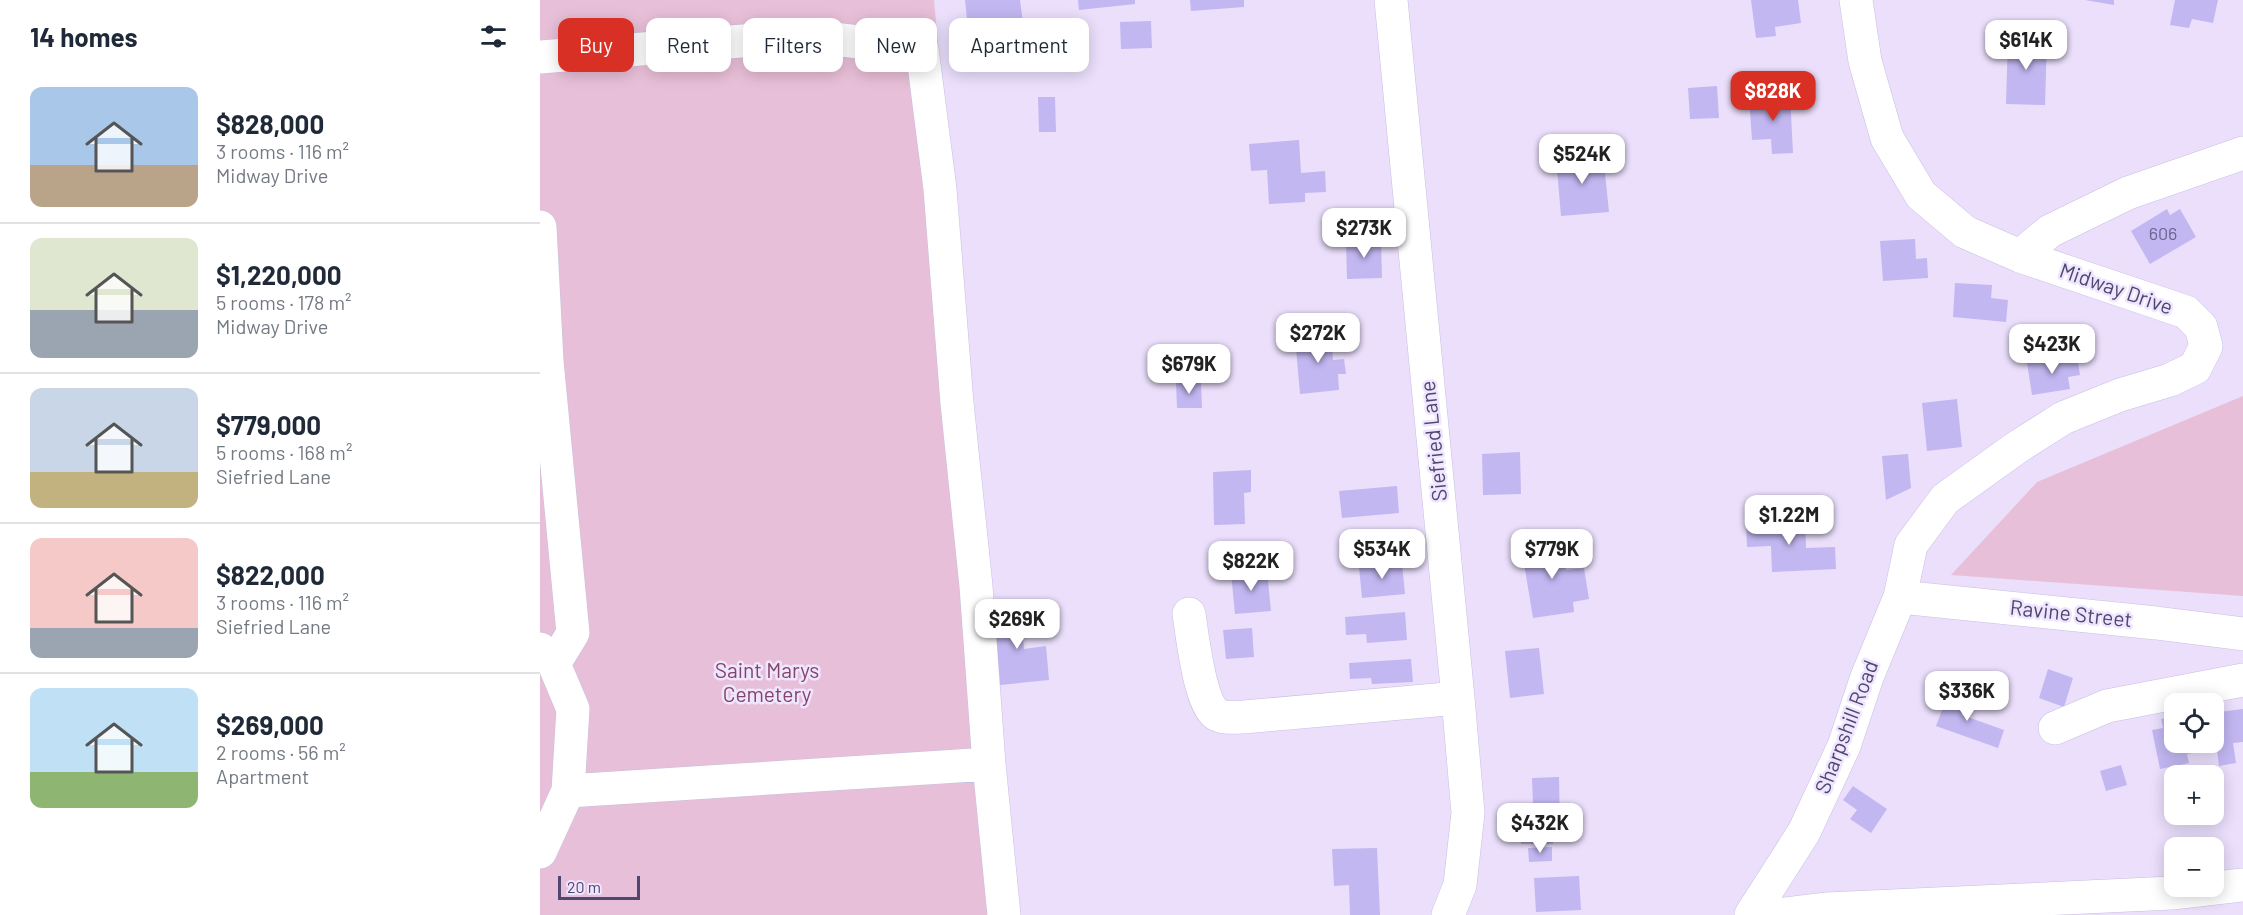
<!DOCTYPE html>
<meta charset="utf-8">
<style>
body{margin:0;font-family:Barlow,sans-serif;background:#f6f6f7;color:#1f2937;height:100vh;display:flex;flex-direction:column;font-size:22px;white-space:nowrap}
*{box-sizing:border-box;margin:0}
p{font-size:20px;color:#747a83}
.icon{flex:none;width:33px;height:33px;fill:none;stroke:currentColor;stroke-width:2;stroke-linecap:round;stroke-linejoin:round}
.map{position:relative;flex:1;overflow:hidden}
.sheet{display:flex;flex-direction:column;background:#fff;width:540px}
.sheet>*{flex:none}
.top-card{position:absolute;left:18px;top:18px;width:570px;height:54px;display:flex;gap:12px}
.buttons{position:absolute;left:1624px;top:693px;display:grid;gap:12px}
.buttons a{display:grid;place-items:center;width:60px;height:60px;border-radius:12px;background:#fff;box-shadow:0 3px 15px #0003;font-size:30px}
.scale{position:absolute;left:18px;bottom:15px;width:82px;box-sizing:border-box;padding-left:6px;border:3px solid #4e4871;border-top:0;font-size:16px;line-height:21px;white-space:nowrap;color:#4e4871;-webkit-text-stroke:4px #efe5ff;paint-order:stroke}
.price{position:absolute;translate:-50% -51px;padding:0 14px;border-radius:12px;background:#fff;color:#222;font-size:20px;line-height:39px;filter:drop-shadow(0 2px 3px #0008)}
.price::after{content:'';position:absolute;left:50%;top:36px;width:18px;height:14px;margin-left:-9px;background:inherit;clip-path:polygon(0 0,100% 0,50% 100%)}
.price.selected{background:#d93025;color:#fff}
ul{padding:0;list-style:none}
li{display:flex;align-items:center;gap:18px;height:150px;padding:0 30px}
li+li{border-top:2px solid #e0e1e3}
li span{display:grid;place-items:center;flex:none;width:168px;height:120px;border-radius:12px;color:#555}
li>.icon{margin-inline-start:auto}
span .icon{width:72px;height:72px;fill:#fffc;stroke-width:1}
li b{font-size:26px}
h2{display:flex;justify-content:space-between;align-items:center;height:72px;padding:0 30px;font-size:26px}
.tag{padding:0 21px;border-radius:12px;background:#fff;box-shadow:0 3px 15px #0003;font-size:21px;line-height:54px}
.tag.selected{background:#d93025;color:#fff}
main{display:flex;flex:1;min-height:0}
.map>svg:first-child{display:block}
</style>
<main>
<section class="sheet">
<h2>14 homes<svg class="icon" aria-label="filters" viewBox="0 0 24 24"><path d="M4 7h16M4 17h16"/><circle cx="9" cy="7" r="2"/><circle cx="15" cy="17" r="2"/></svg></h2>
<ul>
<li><span style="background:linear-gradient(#a9c7e8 65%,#b9a48a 0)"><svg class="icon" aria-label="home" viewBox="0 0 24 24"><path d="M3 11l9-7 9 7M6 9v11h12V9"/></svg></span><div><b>$828,000</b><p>3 rooms · 116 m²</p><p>Midway Drive</p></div></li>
<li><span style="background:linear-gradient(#dfe7d0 60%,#9aa5b1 0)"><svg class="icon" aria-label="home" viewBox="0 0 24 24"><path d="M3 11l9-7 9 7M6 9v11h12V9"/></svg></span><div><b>$1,220,000</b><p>5 rooms · 178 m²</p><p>Midway Drive</p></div></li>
<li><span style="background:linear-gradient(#c9d6e8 70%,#c2b280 0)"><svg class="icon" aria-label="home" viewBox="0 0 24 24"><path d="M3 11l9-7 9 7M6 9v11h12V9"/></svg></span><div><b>$779,000</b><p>5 rooms · 168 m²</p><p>Siefried Lane</p></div></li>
<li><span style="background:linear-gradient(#f6c9c9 75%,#9aa5b1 0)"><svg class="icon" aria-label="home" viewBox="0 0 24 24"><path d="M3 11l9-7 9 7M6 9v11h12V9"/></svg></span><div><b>$822,000</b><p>3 rooms · 116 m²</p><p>Siefried Lane</p></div></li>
<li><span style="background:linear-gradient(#bfe0f5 70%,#8fb573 0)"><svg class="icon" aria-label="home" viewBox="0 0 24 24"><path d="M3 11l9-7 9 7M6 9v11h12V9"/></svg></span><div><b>$269,000</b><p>2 rooms · 56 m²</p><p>Apartment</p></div></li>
</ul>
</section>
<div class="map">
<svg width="1703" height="915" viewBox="0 0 1703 915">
<rect width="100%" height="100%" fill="#ebdffc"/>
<!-- green -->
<path fill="#e8bfd8" d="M 0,0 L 394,0 L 476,915 L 0,915 Z
M 1703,396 L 1703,596 L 1411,575 L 1497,482 Z"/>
<!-- building -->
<path fill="#c2b7f1" d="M 425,0 L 480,0 L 483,23 L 428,29 Z
M 538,0 L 595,0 L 595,4 L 539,10 Z
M 650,0 L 704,0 L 704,7 L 651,11 Z
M 1211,0 L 1258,0 L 1261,23 L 1235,27 L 1236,36 L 1216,38 Z
M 1545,0 L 1574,0 L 1574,5 Z
M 1635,0 L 1678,0 L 1673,23 L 1652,19 L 1649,28 L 1630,25 Z
M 611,21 L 612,48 L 581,49 L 580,22 Z
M 1468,37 L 1507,39 L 1505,105 L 1466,104 Z
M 1177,86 L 1179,118 L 1150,119 L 1148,88 Z
M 1250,95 L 1253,153 L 1232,154 L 1231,139 L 1212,140 L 1209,98 Z
M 498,97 L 515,97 L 516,132 L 499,132 Z
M 759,140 L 761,173 L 785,171 L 786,192 L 765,193 L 765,202 L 729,204 L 727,170 L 711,171 L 709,144 Z
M 1063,154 L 1069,212 L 1021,216 L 1016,158 Z
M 1627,209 L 1630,215 L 1640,209 L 1656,237 L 1610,264 L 1591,231 Z
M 841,238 L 842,278 L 807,279 L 806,240 Z
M 1375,239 L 1376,259 L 1387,258 L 1388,278 L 1343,281 L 1340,241 Z
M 1415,283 L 1452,285 L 1451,298 L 1468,300 L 1466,322 L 1413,317 Z
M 791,333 L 793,360 L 804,359 L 806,374 L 798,374 L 799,390 L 760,394 L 755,337 Z
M 1537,356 L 1540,375 L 1528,377 L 1530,389 L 1492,395 L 1487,363 Z
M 636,383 L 661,383 L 662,408 L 637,408 Z
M 1417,399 L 1422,447 L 1387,451 L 1382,403 Z
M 980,452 L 981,494 L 943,495 L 942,454 Z
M 1368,454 L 1371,488 L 1346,500 L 1342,456 Z
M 711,470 L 711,492 L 704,493 L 705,524 L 674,525 L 673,472 Z
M 857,486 L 859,513 L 802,518 L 799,491 Z
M 1265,519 L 1266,548 L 1295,547 L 1296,569 L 1232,572 L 1231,546 L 1207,547 L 1206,521 Z
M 1022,539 L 1026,570 L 1044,568 L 1049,599 L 1033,602 L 1034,612 L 993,618 L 981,545 Z
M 862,563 L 865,594 L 822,598 L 819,567 Z
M 727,571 L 731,611 L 695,614 L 691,573 Z
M 480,606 L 484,649 L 506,646 L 509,680 L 460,685 L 452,609 Z
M 865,612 L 867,640 L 827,643 L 826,634 L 806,635 L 805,617 Z
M 712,628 L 714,657 L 686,659 L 683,630 Z
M 999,648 L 1004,694 L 970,698 L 965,651 Z
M 871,659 L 873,682 L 832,684 L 831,678 L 810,679 L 809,663 Z
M 1508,669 L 1533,678 L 1524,707 L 1499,698 Z
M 1410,689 L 1429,696 L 1422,715 L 1464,730 L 1458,748 L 1396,726 Z
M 1703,709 L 1703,742 L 1693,743 L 1696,763 L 1679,766 L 1674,726 L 1681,725 L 1679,712 Z
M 1635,716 L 1635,742 L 1662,742 L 1664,751 L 1647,754 L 1649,763 L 1620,769 L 1612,730 L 1623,728 L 1621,719 Z
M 1581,765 L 1587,785 L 1566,791 L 1560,771 Z
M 1019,777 L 1020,829 L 1012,829 L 1013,844 L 981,844 L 980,830 L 994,830 L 992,778 Z
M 1313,786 L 1347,809 L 1331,833 L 1310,819 L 1317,810 L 1303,800 Z
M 1012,847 L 1012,861 L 989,862 L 988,848 Z
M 837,848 L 840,915 L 810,915 L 809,885 L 794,886 L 792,849 Z
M 1039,876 L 1041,910 L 996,912 L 994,878 Z"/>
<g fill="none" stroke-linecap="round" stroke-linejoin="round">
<defs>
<path id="minor" d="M 851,0 L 918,698 L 928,813 L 920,885 L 908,915
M 0,57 L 266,36 L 382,49 L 400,189 L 417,403 L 436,586 L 449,764
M 0,227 L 7,361 L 33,633 L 14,664
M 1480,256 L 1510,231 L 1588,193 L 1703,153
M 1360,597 L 1616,623 L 1703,634
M 649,614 C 652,634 660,704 676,714 C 684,719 695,717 704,717 L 918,698
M 0,649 L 14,664 L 33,709 L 28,791 L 0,852
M 1515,728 L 1567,706 L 1703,680
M 28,791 L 449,764 L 464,915
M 1211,915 L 1264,832 L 1304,746 L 1327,677 L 1360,597 L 1371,545 L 1405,499 L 1476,448 L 1523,418 L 1580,395 L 1630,380 L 1655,368 L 1666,346 L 1661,327 L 1646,312 L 1480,256 L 1425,232 L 1381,195 L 1347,138 L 1325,61 L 1316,0
M 1236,915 L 1287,909 L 1632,893 L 1703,885"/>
</defs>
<!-- minor casing -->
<use href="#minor" stroke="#c7bfe1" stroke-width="34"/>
<!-- minor -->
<use href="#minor" stroke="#fff" stroke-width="33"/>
</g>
<g text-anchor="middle" stroke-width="5" stroke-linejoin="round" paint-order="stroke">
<!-- number labels -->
<g font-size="18" fill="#6b6491">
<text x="1623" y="240">606</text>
</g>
<!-- street labels -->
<g font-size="21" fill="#4e4871" stroke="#efe5ff">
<text transform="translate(1576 289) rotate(19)" y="7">Midway Drive</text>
<text transform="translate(894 441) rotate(-96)" y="7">Siefried Lane</text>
<text transform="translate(1531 614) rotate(6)" y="7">Ravine Street</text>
<text transform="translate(1307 727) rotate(-69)" y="7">Sharpshill Road</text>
</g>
<!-- park labels -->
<g font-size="21" fill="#834565" stroke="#efe5ff">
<text x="227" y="678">Saint Marys<tspan x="227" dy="24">Cemetery</tspan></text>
</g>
</g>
</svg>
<div class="buttons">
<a><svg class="icon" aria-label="locate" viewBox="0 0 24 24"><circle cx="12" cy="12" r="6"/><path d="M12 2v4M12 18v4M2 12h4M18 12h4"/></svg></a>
<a>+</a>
<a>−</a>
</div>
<div class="scale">20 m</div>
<b class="price" style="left:1486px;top:71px">$614K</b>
<b class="price selected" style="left:1233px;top:122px">$828K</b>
<b class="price" style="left:1042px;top:185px">$524K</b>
<b class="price" style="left:824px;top:259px">$273K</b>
<b class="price" style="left:778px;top:364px">$272K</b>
<b class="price" style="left:1512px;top:375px">$423K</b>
<b class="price" style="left:649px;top:395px">$679K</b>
<b class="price" style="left:1249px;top:546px">$1.22M</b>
<b class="price" style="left:842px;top:580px">$534K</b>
<b class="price" style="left:1012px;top:580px">$779K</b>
<b class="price" style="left:711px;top:592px">$822K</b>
<b class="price" style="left:477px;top:650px">$269K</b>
<b class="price" style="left:1427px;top:722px">$336K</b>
<b class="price" style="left:1000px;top:854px">$432K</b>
<div class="top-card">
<a class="tag selected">Buy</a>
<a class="tag">Rent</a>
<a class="tag">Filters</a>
<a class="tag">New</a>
<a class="tag">Apartment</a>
</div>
</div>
</main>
